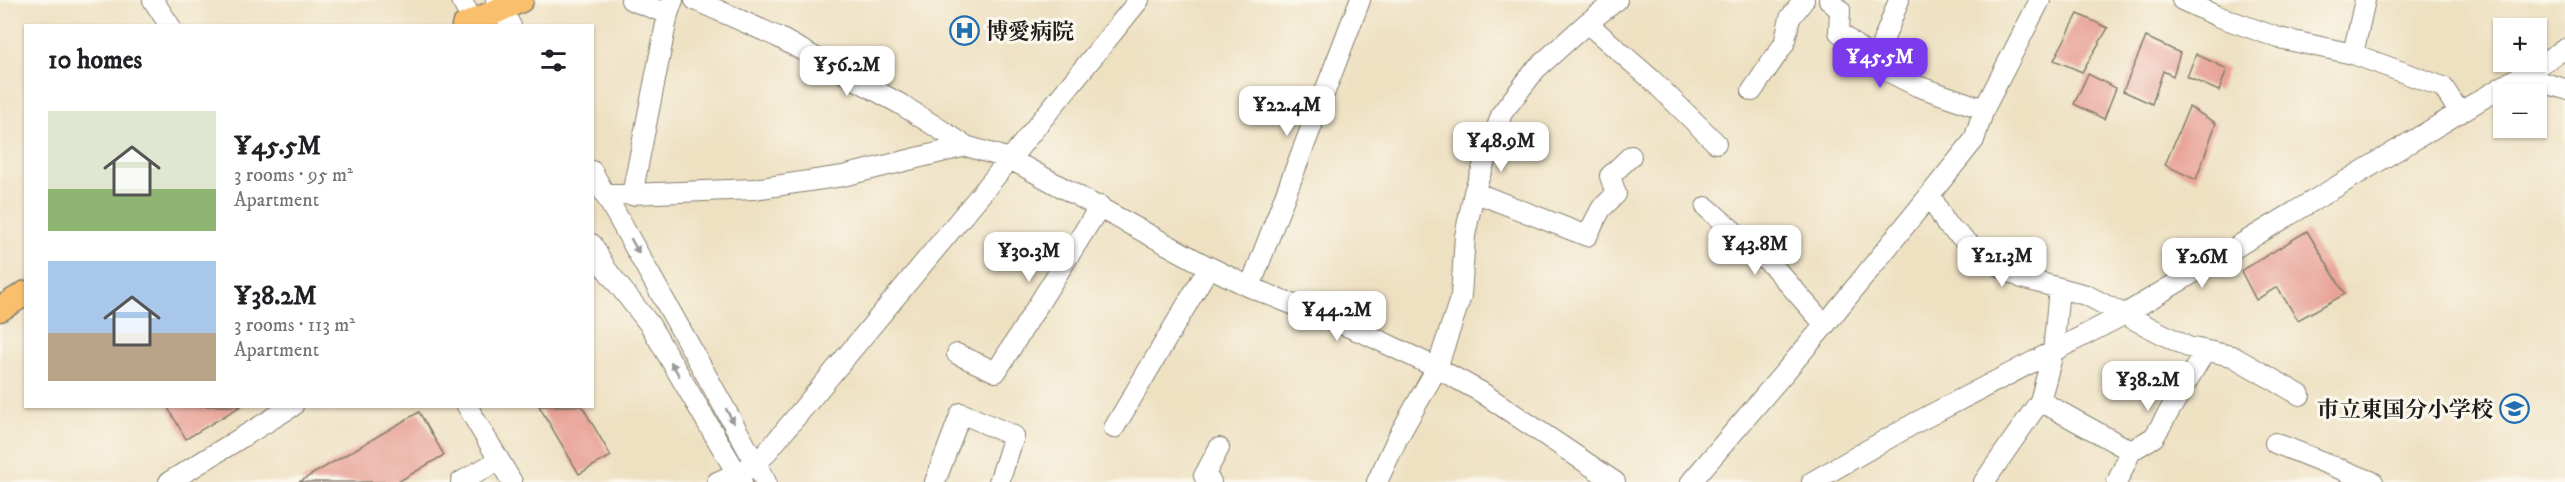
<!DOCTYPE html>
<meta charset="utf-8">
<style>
body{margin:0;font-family:"IM FELL DW Pica","Noto Serif JP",serif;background:#f6f6f6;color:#202124;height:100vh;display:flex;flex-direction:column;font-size:22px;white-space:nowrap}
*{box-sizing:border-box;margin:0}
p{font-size:20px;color:#757577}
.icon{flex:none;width:33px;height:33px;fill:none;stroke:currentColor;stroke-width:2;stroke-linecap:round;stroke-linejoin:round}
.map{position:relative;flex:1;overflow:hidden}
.sheet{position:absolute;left:24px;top:24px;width:570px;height:384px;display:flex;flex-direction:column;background:#fff;border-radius:0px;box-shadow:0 2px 4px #0004}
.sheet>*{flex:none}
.fabs{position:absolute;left:2493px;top:18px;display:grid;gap:12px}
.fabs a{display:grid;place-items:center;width:54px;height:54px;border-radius:0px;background:#fff;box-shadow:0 2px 4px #0004;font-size:30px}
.price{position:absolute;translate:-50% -51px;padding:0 14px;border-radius:12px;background:#fff;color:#222;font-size:20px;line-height:39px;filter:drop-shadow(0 2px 3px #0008)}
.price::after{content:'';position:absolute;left:50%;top:36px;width:18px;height:14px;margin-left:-9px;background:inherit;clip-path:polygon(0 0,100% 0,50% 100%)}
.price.active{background:#7c3aed;color:#fff}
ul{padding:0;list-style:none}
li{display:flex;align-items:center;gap:18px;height:150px;padding:0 24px}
li span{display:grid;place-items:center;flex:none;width:168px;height:120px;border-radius:0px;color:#555}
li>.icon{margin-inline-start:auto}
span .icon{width:72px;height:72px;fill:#fffc;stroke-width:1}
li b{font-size:26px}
h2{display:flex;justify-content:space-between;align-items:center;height:72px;padding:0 24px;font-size:26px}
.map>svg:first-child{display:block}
</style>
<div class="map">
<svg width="2565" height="482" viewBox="0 0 2565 482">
<rect width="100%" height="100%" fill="#fbf7ec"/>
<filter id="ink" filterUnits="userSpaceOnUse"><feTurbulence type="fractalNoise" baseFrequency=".0167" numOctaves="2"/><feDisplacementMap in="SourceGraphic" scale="12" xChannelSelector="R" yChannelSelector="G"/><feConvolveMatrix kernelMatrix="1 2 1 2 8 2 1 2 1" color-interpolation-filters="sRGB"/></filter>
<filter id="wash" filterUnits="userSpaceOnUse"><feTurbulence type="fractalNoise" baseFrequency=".008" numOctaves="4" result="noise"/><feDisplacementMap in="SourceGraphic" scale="24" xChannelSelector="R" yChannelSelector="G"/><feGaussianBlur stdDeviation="1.35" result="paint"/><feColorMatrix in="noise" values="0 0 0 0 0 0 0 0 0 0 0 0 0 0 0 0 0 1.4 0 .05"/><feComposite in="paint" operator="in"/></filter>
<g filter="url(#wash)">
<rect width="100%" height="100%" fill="#eee1c2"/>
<g id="blocks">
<!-- building -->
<path fill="#e8a297" d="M 2078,14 L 2108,28 L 2082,72 L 2054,60 Z
M 2146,37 L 2180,53 L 2173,76 L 2163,71 L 2152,104 L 2123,91 Z
M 2196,54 L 2227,69 L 2219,91 L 2187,77 Z
M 2088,74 L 2116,88 L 2104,119 L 2074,104 Z
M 2189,107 L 2216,123 L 2196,180 L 2165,165 Z
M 2307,231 L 2345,294 L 2298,320 L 2277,287 L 2256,300 L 2241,271 Z
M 167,406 L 241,406 L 186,439 Z
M 539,406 L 582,406 L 611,456 L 579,474 Z
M 419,412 L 444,455 L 398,482 L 299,482 Z"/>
</g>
</g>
<g filter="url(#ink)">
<use href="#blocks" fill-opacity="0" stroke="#857e6f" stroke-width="1.5"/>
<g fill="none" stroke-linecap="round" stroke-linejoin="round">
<defs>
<path id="minor" d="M 153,0 L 170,26
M 461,0 L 476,26
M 496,0 L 511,26
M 631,0 L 668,14
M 695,0 L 778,37 L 902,105 L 966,146 L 1010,159 L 1201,263 L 1250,287 L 1366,334 L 1437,368 L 1481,392 L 1615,482
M 1829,0 L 1840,10 L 1839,32 L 1887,71 L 1917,86 L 1984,109
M 2182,0 L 2217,16 L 2279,38 L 2353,54 L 2443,87 L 2460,113
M 1587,23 L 1651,79 L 1716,143
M 2353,54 L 2365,0
M 1875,62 L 1899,0
M 2520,76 L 2565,89
M 1752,91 L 1784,44 L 1790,18 L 1804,0
M 592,171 L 766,482
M 1474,192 L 1587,236 L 1601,209 L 1616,194 L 1610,176 L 1631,156
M 606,195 L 754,189 L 843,176 L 966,146
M 632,195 L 668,14 L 673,0
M 1931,196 L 1946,224 L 1987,259 L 2022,278 L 2086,295 L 2188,347 L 2232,356 L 2300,395
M 1706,207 L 1774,267 L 1825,325
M 592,244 L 606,269 L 650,325 L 742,482
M 1250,287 L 1360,0
M 957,354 L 996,372 L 1100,206
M 2040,401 L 2131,451
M 467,406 L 512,482
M 1114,428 L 1209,267
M 2275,443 L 2373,482
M 169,482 L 293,406
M 461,482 L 499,460
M 717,482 L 757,464 L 1010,159 L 1139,0
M 935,482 L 961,413 L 1014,436 L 999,482
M 1211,482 L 1204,476 L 1219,448
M 1377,482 L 1398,437 L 1437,368 L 1461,296 L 1465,236 L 1474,192 L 1502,113 L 1536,69 L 1587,23 L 1617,0
M 1691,482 L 1825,325 L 1974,140 L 1984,109 L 2040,0
M 1812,482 L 1915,423 L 2125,314 L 2565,49
M 1984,482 L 2040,401 L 2053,353 L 2059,288
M 2117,482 L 2131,451 L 2154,437 L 2205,351"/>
<path id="major" d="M 464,26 L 521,0
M 0,309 L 26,293"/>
</defs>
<!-- minor casing -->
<use href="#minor" stroke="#857e6f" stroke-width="22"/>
<!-- major casing -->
<use href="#major" stroke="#857e6f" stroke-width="27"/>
<!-- minor -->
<use href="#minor" stroke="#fff" stroke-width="20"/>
<!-- major -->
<use href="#major" stroke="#f9bf6c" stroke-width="24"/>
</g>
<!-- one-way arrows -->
<defs><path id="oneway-solid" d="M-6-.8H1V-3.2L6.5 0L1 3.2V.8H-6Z" transform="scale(1.5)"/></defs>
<g fill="#999">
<use href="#oneway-solid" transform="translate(635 246) rotate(61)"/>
<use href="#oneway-solid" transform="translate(675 369) rotate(-121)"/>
<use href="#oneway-solid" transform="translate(730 416) rotate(61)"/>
</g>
</g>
<!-- icons -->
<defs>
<symbol id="hospital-ring" viewBox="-11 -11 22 22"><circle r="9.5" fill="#fbf7ec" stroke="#1f6fb2" stroke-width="1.5"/><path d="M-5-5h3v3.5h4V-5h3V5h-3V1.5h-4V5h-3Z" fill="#1f6fb2"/></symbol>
<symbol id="school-ring" viewBox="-11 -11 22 22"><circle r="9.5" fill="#fbf7ec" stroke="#1f6fb2" stroke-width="1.5"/><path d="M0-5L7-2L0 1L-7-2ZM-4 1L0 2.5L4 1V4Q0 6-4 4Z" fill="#1f6fb2"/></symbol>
</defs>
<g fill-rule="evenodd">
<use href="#hospital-ring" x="948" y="14" width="33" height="33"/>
<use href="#school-ring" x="2498" y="392" width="33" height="33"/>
</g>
<g text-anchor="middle" stroke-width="6" stroke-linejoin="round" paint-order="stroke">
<!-- poi labels -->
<g font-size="22" font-weight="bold" fill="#1c1c1c" stroke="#fbf7ec" text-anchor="start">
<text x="986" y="39">博愛病院</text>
<text x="2493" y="417" text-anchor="end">市立東国分小学校</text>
</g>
</g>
</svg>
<div class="fabs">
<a>+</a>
<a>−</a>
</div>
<b class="price active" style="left:1880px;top:89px">¥45.5M</b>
<b class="price" style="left:847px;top:97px">¥56.2M</b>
<b class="price" style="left:1287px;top:137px">¥22.4M</b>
<b class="price" style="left:1501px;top:173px">¥48.9M</b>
<b class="price" style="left:1755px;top:276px">¥43.8M</b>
<b class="price" style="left:1029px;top:283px">¥30.3M</b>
<b class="price" style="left:2002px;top:288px">¥21.3M</b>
<b class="price" style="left:2202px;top:289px">¥26M</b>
<b class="price" style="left:1337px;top:342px">¥44.2M</b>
<b class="price" style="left:2148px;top:412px">¥38.2M</b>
<section class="sheet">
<h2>10 homes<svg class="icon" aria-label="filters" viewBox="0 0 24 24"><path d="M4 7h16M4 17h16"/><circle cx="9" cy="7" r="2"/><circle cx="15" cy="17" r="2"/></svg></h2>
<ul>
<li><span style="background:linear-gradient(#dfe7d0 65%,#8fb573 0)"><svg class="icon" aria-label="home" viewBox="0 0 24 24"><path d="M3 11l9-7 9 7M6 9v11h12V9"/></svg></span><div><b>¥45.5M</b><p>3 rooms · 95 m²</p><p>Apartment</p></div></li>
<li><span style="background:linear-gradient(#a9c7e8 60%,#b9a48a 0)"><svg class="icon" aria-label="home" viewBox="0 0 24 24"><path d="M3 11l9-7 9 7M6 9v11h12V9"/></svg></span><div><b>¥38.2M</b><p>3 rooms · 113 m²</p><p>Apartment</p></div></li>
</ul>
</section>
</div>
